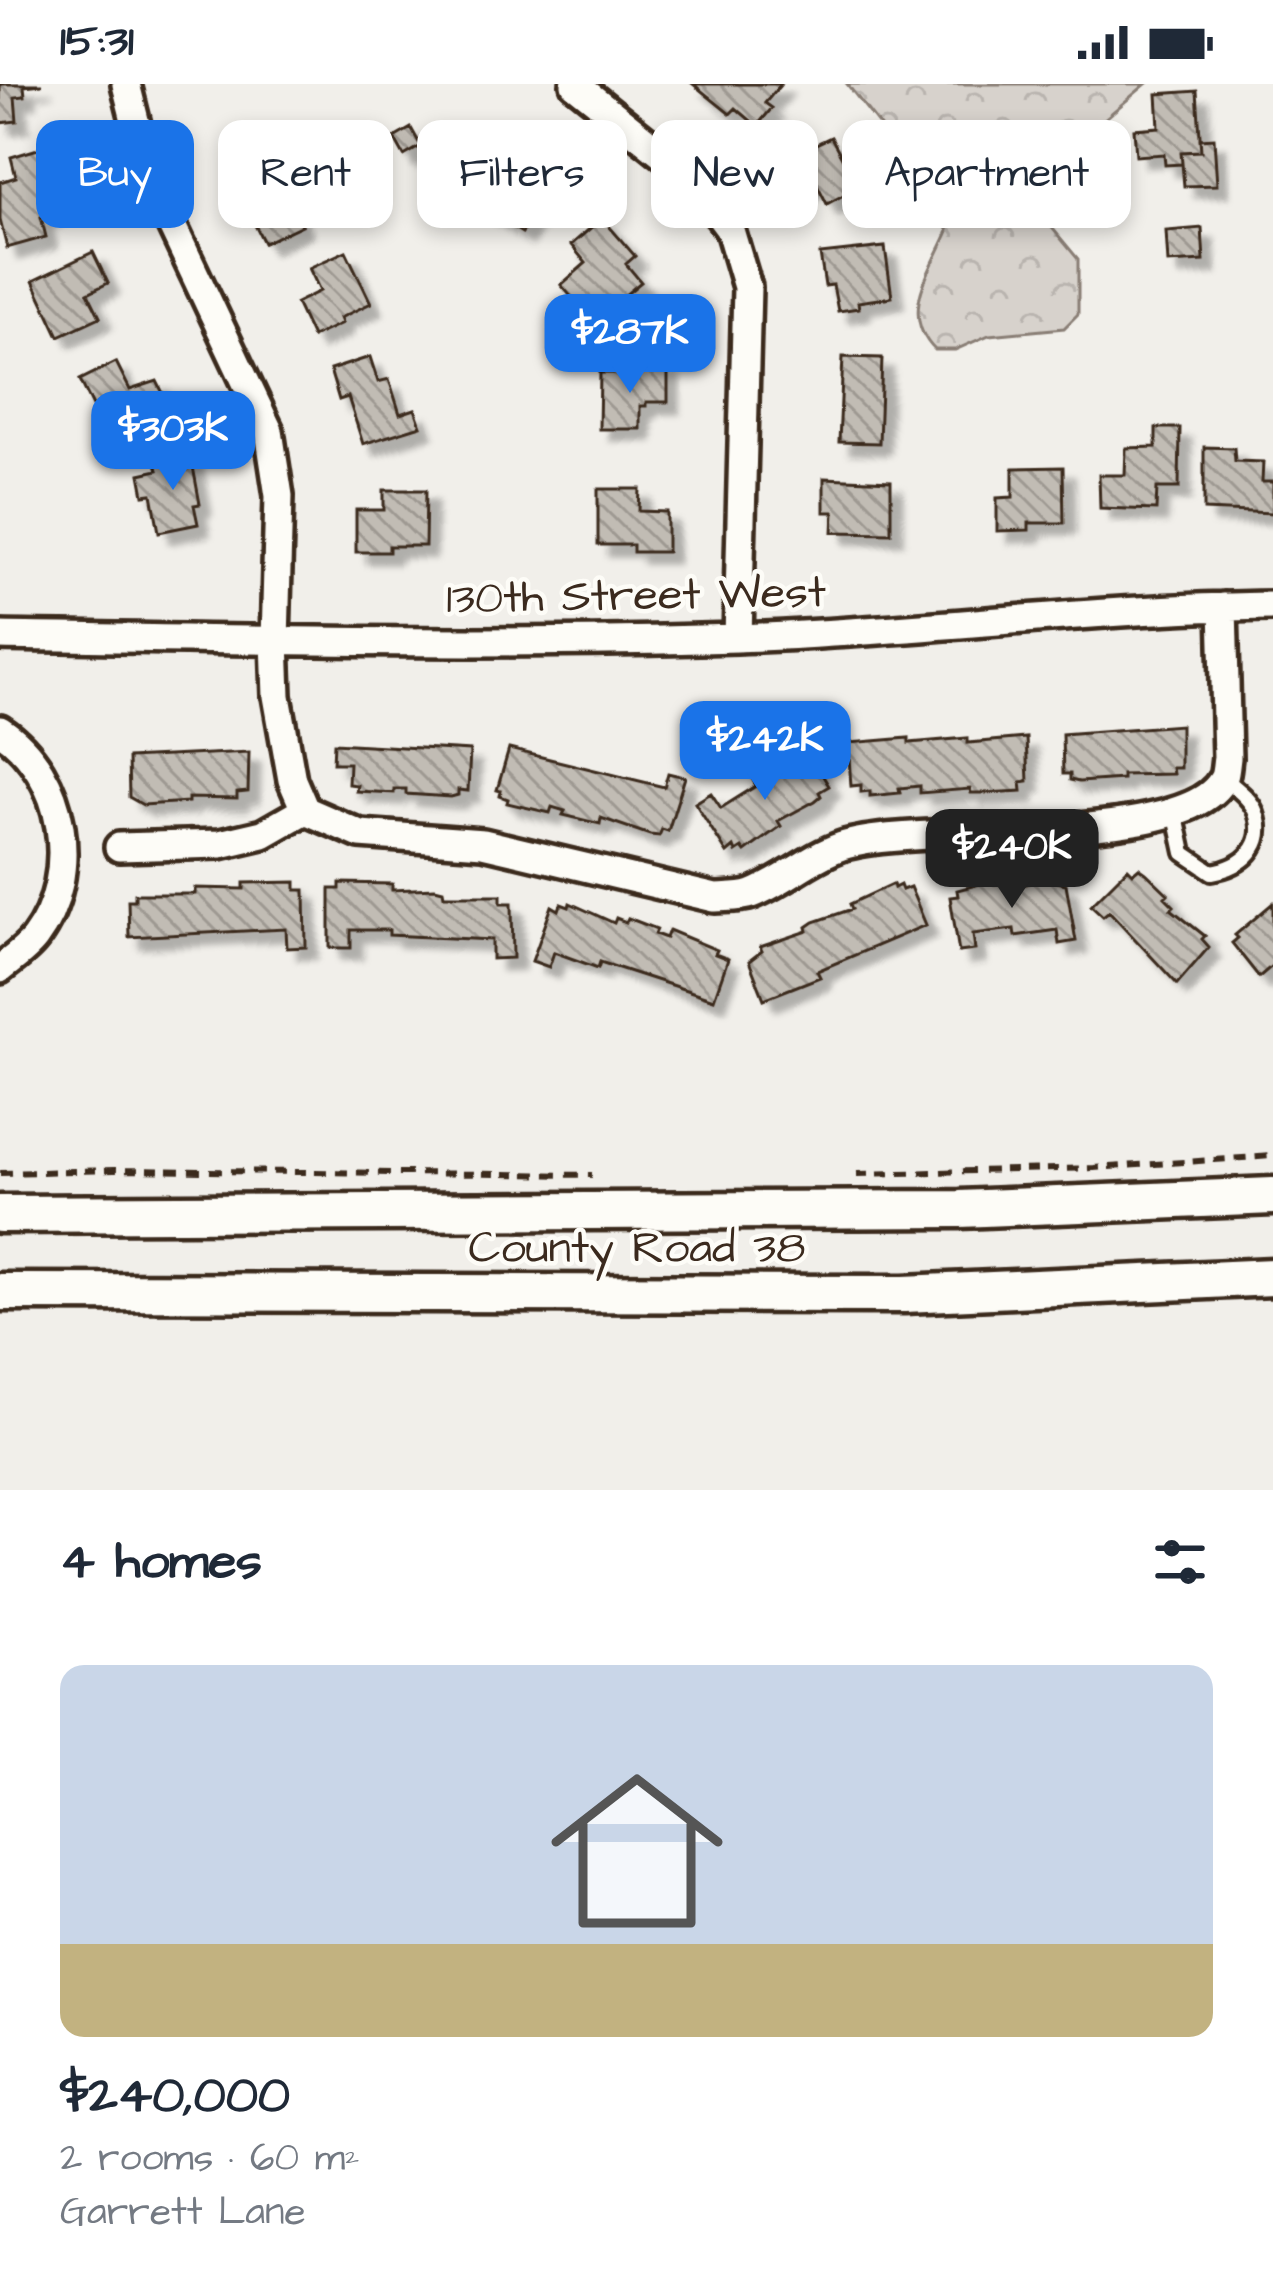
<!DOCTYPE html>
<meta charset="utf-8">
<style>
body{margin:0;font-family:"Architects Daughter",sans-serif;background:#f6f6f7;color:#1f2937;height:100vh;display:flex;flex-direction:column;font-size:45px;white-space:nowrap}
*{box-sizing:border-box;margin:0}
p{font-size:39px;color:#747a83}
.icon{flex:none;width:66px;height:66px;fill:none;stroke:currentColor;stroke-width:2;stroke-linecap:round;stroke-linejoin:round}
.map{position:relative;height:1406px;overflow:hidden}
.details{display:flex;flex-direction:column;background:#fff;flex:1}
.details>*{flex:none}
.banner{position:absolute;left:36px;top:36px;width:1203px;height:108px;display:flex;gap:24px}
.price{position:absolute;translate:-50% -102px;padding:0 27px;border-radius:24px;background:#1a73e8;color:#fff;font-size:39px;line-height:78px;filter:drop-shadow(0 3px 6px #0008)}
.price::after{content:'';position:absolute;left:50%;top:72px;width:36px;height:27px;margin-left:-18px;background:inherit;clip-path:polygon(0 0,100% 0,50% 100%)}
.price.current{background:#222;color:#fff}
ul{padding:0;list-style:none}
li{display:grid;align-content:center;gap:24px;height:636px;padding:0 60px}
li+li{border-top:3px solid #e0e1e3}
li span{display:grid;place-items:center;height:372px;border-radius:24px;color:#555}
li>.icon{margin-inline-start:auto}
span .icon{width:216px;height:216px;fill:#fffc;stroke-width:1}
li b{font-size:51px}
h2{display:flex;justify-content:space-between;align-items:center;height:144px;padding:0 60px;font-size:51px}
.chip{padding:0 42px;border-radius:24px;background:#fff;box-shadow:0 6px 18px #0003;font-size:42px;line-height:108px}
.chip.current{background:#1a73e8;color:#fff}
.status{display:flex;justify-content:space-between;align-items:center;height:84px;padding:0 60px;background:#fff;direction:ltr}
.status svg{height:33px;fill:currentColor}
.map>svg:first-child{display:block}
</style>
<div class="status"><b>15:31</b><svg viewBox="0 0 49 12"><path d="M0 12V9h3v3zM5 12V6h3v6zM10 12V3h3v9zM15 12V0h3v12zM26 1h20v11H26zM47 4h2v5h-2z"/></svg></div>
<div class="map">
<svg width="1273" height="1406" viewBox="0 0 1273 1406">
<defs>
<pattern id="forest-crowns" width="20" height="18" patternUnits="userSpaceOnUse" patternTransform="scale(3)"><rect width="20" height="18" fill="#d7d2cc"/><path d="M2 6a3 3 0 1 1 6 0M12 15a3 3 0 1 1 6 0" fill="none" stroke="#b9b4af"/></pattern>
<pattern id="building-back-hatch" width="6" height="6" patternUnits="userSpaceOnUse" patternTransform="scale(3)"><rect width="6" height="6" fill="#c1bcb4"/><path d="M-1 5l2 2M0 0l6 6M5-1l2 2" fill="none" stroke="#9e9992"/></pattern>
<filter id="shadow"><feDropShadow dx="11" dy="11" stdDeviation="3" flood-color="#0004"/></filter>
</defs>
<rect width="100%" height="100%" fill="#f1efea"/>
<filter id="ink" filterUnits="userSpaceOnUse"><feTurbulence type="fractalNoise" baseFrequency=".00833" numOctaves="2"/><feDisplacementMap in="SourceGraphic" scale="24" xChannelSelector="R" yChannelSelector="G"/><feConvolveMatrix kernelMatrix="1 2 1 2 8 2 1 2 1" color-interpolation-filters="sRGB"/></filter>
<g filter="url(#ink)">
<!-- forest -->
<path fill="url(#forest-crowns)" stroke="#897e75" stroke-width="3" d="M 847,0 L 1146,0 L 1050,81 L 1036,115 L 1043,133 L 1078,175 L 1078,230 L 1064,244 L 989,251 L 955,266 L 935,266 C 898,229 931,187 948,147 L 910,81 Z"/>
<!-- building -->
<path fill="url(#building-back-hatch)" stroke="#3b2a1e" stroke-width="3" filter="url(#shadow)" d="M 0,0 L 42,0 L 24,2 L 25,12 L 15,13 L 17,37 L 0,39 Z
M 693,0 L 781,0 L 765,19 L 772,24 L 757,42 L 736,24 L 730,30 Z
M 1197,7 L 1201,67 L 1181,68 L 1182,80 L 1165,81 L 1164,70 L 1136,72 L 1134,45 L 1159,43 L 1157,10 Z
M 411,44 L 421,62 L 404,72 L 394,54 Z
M 831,53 L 858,103 L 827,120 L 816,98 L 797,108 L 780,77 Z
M 1214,54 L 1217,101 L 1184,102 L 1181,68 L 1201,67 L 1200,55 Z
M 48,62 L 60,107 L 48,112 L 52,129 L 41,133 L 46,153 L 7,164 L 0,136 L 0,98 L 16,93 L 11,73 Z
M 294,69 L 316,112 L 293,123 L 302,141 L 264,159 L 243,117 L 251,114 L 239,89 L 261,78 L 264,84 Z
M 519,70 L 556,94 L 522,149 L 467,115 L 488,81 L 506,92 Z
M 602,134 L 635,172 L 626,180 L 641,198 L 624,212 L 635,224 L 617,239 L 607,228 L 594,239 L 561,201 L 586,179 L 571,161 Z
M 1202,144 L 1204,177 L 1168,179 L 1166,147 Z
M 885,163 L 892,213 L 858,218 L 859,224 L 838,227 L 833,201 L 825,202 L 820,170 Z
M 346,167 L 371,219 L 340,234 L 342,239 L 312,253 L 296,219 L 320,207 L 309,184 Z
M 93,168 L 108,199 L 88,209 L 100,233 L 59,252 L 33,197 Z
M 370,273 L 378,298 L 389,295 L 400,330 L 415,325 L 421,342 L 363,360 L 348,313 L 339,316 L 330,286 Z
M 843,273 L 882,274 L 879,359 L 839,358 Z
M 116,278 L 130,306 L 157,297 L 172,327 L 108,353 L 80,296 Z
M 636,282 L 668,282 L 668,318 L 646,318 L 646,322 L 640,322 L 640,345 L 599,345 L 600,289 L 636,289 Z
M 1156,344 L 1180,344 L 1179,404 L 1157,404 L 1156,426 L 1100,424 L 1099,391 L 1125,391 L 1126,364 L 1156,363 Z
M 1204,363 L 1234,364 L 1235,377 L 1263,378 L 1262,398 L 1273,398 L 1273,429 L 1204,426 Z
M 191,372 L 200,420 L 194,421 L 198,440 L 159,448 L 152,410 L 144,411 L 140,390 L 158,386 L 156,379 Z
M 1063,383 L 1064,439 L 1029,439 L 1029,446 L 997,447 L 997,414 L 1013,413 L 1013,384 Z
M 824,394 L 891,397 L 891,449 L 833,448 L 834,428 L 824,428 Z
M 598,405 L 640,405 L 639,427 L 667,428 L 667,468 L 633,468 L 633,461 L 598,461 Z
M 384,406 L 426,406 L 425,462 L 389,462 L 389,468 L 356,468 L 356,426 L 384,426 Z
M 1180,641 L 1180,684 L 1172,684 L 1173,690 L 1122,691 L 1122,695 L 1079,698 L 1070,696 L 1070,690 L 1063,690 L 1062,650 Z
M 909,654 L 909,659 L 968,654 L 968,659 L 1026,654 L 1028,697 L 1021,698 L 1022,707 L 985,709 L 971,709 L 970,705 L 920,709 L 920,702 L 899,704 L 900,709 L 870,712 L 870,707 L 861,708 L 861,701 L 851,702 L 848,659 Z
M 334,659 L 470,667 L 468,707 L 458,706 L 458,711 L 451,713 L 406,710 L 406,705 L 394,705 L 394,709 L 356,707 L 357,701 L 348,700 L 349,679 L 333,679 Z
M 805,663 L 829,702 L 819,708 L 821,712 L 815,717 L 778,737 L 781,742 L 745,768 L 742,764 L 736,768 L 734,763 L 727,769 L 695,719 L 711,709 L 721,724 L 756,702 L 753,696 Z
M 509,665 L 664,703 L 668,689 L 685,693 L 668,747 L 662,745 L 659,752 L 650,751 L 601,734 L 600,740 L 563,731 L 565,727 L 552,723 L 550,729 L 507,719 L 508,715 L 500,712 L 501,707 L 497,706 Z
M 249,668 L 248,708 L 237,709 L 237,715 L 188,714 L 188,718 L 143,721 L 129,713 L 128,674 Z
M 1128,784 L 1133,789 L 1139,784 L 1146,789 L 1168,810 L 1165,813 L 1174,822 L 1171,825 L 1205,852 L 1202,855 L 1209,863 L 1177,900 L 1109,827 L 1103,832 L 1091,821 Z
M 1052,793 L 1052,797 L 1066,800 L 1076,857 L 1059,860 L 1057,846 L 1015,852 L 1014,845 L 973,850 L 975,866 L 959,868 L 950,813 L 958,812 L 957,806 L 995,796 L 995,800 L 1010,798 L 1011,804 Z
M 296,798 L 296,806 L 305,806 L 306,863 L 287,864 L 286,845 L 129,853 L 128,816 L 135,816 L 135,810 L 195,810 L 195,804 L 244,805 L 244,799 Z
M 340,799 L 392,800 L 392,806 L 435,804 L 443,806 L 444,811 L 501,811 L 501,819 L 512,819 L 513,874 L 492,875 L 492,856 L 389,851 L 389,846 L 351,846 L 351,864 L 330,864 L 330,805 L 340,805 Z
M 893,800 L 894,804 L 900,801 L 902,806 L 910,803 L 926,841 L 817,887 L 820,893 L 764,915 L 749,877 L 762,867 L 760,863 L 808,847 L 807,843 L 814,838 L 852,825 L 850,820 Z
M 570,819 L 614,839 L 616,834 L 626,838 L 628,834 L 657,845 L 655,850 L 666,854 L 669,846 L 717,866 L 715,870 L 728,875 L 714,915 L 600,878 L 598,884 L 554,868 L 549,883 L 532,877 L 552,822 L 559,826 L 561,820 L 569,823 Z
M 1273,819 L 1273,881 L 1259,893 L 1232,859 L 1238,854 L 1235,851 Z"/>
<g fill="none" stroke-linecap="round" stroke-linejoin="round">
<defs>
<path id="lane" d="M 1175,727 L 1184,769 L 1212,788 C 1243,783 1268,762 1256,729 C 1251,714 1234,703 1223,693"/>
<path id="street" d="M 126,0 L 149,93 L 269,347 L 279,412 L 275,557 L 277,612 L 292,696 L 305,726
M 575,0 L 689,91 L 730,146 L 747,203 L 738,554
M 0,552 C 245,556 492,562 737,554 C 916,548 1094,524 1273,522
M 0,646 C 66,689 82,791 35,854 C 26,866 11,876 0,885
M 305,726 L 360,750 L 483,759 L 715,814 C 727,813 741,814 752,810 C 783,798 810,773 842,762 C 918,737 1189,767 1224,693 C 1226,687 1226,680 1227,674 L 1223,523
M 119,763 L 220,760 L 263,750 L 305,726"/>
<path id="secondary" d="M 0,1130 L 960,1125 L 1273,1112
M 0,1208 L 904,1210 L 1273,1193"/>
</defs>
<!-- lane casing -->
<use href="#lane" stroke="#3b2a1e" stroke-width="22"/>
<!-- street casing -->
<use href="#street" stroke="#3b2a1e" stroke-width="36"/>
<!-- secondary casing -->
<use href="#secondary" stroke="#3b2a1e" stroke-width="45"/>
<!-- path -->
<path stroke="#3b2a1e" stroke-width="6" stroke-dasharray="12 9" stroke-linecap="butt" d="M 0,1089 L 114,1086 L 592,1091
M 857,1090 L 1094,1084 L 1273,1072"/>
<!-- lane -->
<use href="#lane" stroke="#fdfcf7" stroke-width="14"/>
<!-- street -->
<use href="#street" stroke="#fdfcf7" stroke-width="27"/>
<!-- secondary -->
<use href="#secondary" stroke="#fdfcf7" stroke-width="36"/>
</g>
</g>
<g text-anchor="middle" stroke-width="9" stroke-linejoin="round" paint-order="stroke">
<!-- street labels -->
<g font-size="45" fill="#3b2a1e" stroke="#fdfcf7">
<text transform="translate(636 509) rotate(-1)" y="16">130th Street West</text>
<text x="637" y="1178">County Road 38</text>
</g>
</g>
</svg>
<b class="price" style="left:630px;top:312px">$287K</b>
<b class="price" style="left:173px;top:409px">$303K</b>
<b class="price" style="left:765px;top:719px">$242K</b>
<b class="price current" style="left:1012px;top:827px">$240K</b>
<div class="banner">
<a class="chip current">Buy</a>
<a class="chip">Rent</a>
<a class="chip">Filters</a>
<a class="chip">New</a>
<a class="chip">Apartment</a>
</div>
</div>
<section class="details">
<h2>4 homes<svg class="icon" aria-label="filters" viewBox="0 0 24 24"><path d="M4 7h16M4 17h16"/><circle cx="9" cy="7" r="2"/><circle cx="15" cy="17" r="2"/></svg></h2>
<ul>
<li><span style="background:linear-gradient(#c9d6e8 75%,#c2b280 0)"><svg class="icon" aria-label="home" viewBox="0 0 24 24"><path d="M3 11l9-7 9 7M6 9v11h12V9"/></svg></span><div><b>$240,000</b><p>2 rooms · 60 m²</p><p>Garrett Lane</p></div></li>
</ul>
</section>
